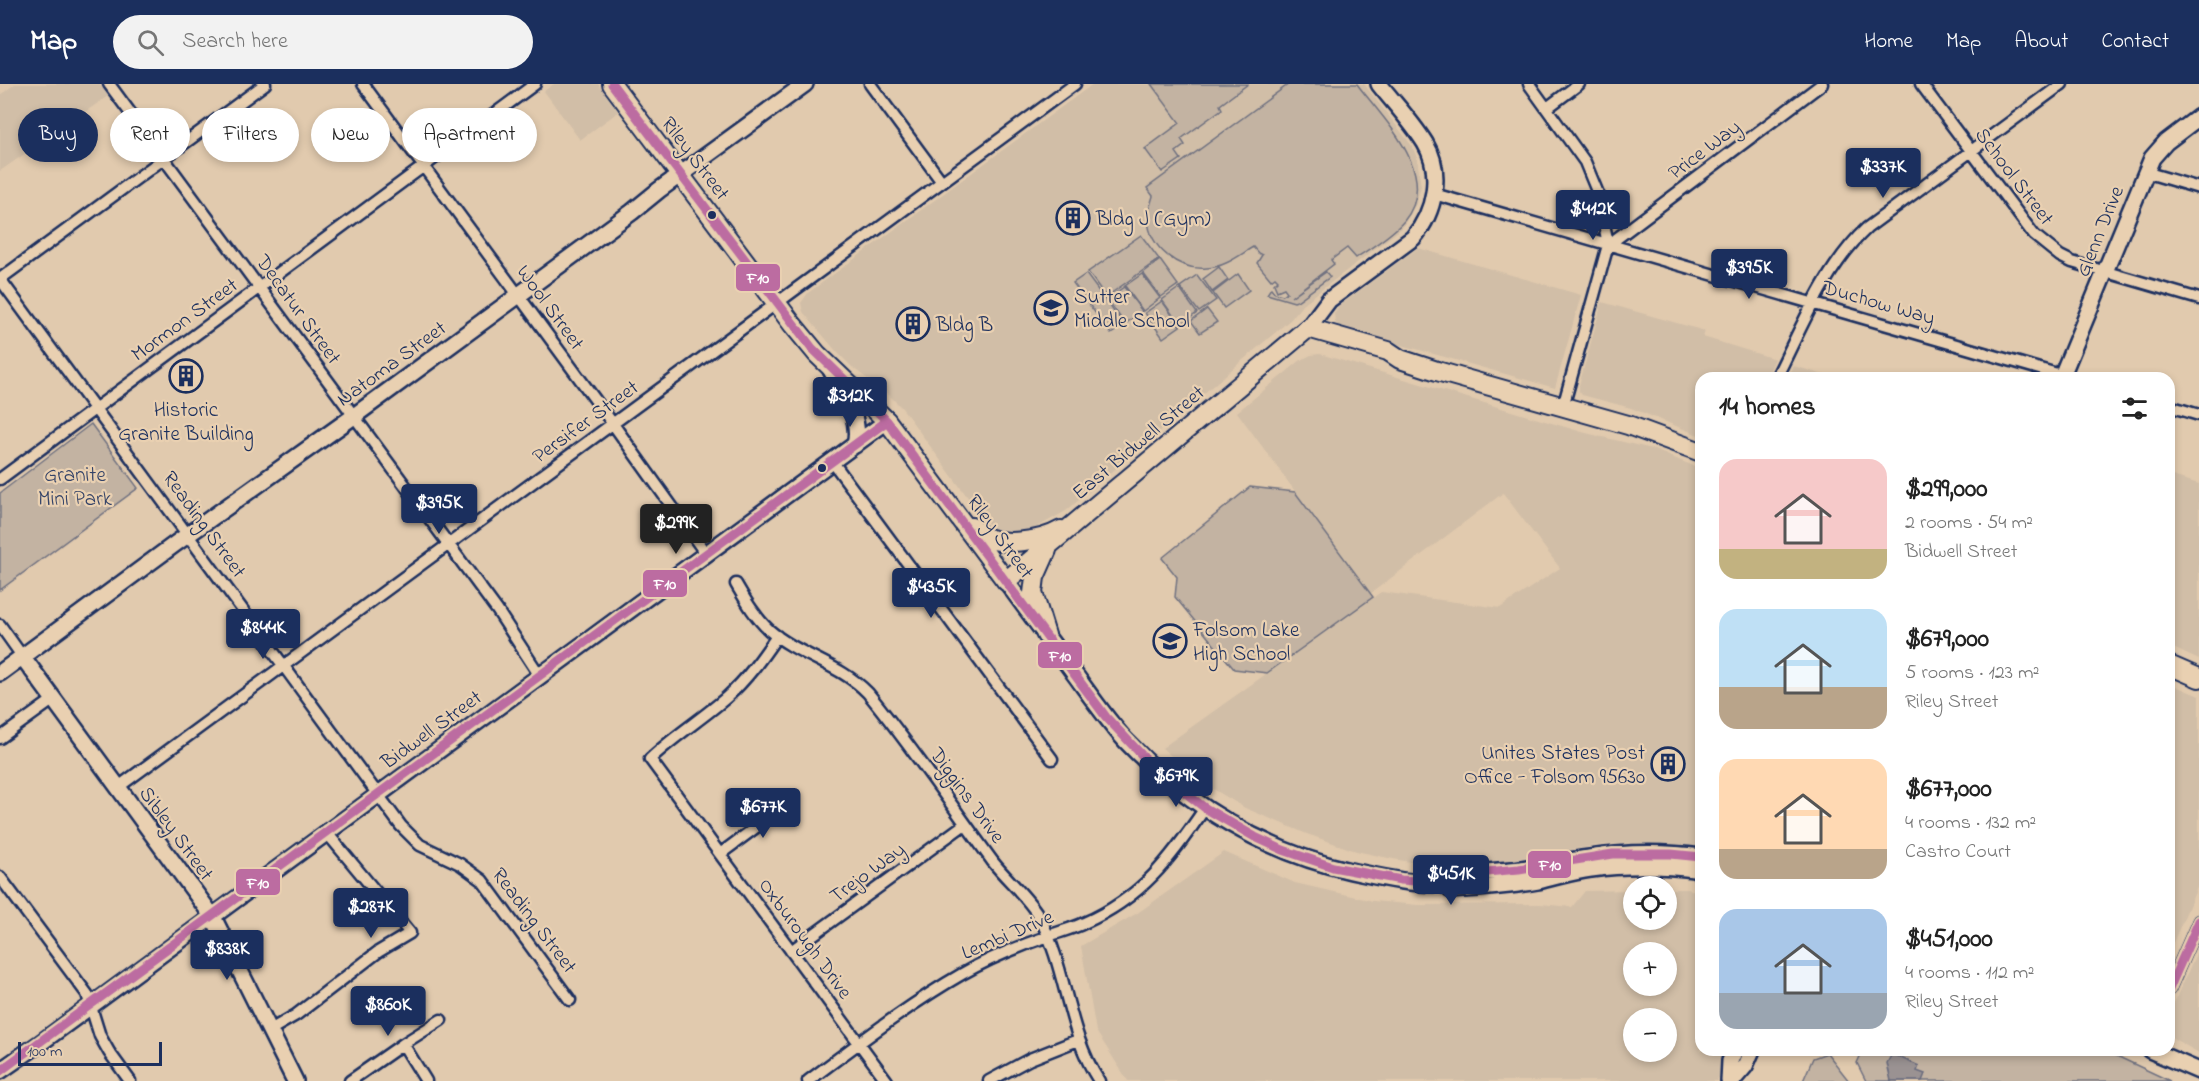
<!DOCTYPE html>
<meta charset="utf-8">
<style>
body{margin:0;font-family:"Indie Flower",sans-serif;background:#f2f2f2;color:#222;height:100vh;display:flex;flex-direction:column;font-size:22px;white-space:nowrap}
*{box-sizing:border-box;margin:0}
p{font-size:20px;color:#767676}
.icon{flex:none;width:33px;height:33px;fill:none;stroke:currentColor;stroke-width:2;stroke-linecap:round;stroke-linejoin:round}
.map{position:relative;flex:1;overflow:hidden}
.drawer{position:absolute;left:1695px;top:288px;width:480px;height:684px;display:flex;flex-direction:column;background:#fff;border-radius:18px;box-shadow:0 3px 9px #0003}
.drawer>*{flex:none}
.hud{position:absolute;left:18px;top:24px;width:570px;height:54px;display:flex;gap:12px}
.tools{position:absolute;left:1623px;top:792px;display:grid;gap:12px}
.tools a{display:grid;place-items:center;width:54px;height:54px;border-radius:50%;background:#fff;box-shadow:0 3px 9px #0003;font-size:30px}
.scale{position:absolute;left:18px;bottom:15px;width:144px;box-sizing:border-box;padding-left:6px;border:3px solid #1b2f5e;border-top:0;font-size:16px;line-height:21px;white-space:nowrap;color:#1b2f5e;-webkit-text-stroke:4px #e9d0b1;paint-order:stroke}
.price{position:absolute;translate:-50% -51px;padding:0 14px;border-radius:6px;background:#1b2f5e;color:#fff;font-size:20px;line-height:39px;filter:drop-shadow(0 2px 3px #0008)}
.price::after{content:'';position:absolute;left:50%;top:36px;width:18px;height:14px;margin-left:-9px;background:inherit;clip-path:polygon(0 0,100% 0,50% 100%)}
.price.selected{background:#222;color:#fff}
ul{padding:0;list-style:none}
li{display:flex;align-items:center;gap:18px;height:150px;padding:0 24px}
li span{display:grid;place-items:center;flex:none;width:168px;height:120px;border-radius:18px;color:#555}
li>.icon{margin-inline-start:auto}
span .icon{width:72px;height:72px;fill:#fffc;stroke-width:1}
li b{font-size:26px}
h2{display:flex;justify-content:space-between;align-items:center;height:72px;padding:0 24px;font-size:26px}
.chip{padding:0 21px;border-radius:27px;background:#fff;box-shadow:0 3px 9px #0003;font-size:21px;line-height:54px}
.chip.selected{background:#1b2f5e;color:#fff}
header{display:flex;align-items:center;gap:36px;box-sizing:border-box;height:84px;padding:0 30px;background:#1b2f5e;color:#fff}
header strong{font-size:28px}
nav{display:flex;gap:33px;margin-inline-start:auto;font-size:21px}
.search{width:420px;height:54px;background:#f2f2f2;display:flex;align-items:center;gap:15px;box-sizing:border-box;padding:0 21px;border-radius:33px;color:#767676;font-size:22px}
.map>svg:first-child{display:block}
</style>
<header>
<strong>Map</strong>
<div class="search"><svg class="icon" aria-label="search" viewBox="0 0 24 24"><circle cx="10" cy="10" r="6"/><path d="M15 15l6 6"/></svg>Search here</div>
<nav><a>Home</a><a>Map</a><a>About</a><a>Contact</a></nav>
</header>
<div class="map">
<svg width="2199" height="997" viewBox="0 0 2199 997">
<rect width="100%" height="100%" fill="#e1caae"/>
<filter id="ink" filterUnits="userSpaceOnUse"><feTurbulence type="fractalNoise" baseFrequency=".0167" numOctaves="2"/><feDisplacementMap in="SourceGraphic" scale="12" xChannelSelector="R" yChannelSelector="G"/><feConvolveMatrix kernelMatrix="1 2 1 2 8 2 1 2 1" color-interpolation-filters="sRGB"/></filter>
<g filter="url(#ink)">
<!-- built -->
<path fill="#d1bea7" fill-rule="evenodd" d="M 15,0 L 99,0 L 108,12 L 0,87 L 0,11 Z
M 554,0 L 598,0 L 618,28 L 580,56 L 544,7 Z
M 1093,0 L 1364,0 L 1412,62 L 1417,74 L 1421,102 L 1416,120 L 1402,144 L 1303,220 L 1291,235 L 1066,427 L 1030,447 L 1008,448 L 995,445 L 986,438 L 902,324 L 888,310 L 853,284 L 837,268 L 803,228 L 801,219 L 808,209 Z
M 1418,164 L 1581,211 L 1555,304 L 1341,244 L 1335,238 L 1334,229 L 1339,222 Z
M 1602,218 L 1705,247 L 1703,253 L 1775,275 L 1766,294 L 1701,294 L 1701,352 L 1631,324 L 1582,311 L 1579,307 L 1579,301 Z
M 1320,270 L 1582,348 L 1652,365 L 1701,385 L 1701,763 L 1638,759 L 1602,761 L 1569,766 L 1521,777 L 1474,783 L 1434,782 L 1393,775 L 1356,767 L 1307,750 L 1245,724 L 1200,697 L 1162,664 L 1381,508 L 1500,524 L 1560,484 L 1503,409 L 1370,510 L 1237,328 L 1301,276 L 1311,271 Z
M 1794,282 L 1834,294 L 1787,294 Z
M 2169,391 L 2199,400 L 2199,576 L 2169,562 Z
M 2169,599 L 2199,612 L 2199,799 L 2169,868 Z
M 1224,768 L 1295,799 L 1373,817 L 1418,821 L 1540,820 L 1572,823 L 1585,807 L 1633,806 L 1634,836 L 1666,836 L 1667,805 L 1687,805 L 1701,808 L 1701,966 L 1729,966 L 1717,997 L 1128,997 L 1096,947 L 1081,862 L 1139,828 ZM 1634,868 L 1666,868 L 1666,902 L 1634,902 ZM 1634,934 L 1666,934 L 1666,968 L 1634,968 Z
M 2199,863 L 2199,969 L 2169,952 L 2169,930 Z"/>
<!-- green -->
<path fill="#c3b3a2" stroke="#6f7180" stroke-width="1.5" d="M 1151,0 L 1248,0 L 1220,21 L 1222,25 L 1181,55 L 1185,61 L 1176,68 L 1181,75 L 1162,88 L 1145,65 L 1180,39 Z
M 1289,0 L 1357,0 C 1384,36 1442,91 1404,137 C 1391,152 1372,163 1356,174 L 1347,164 L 1331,176 L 1334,180 L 1291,213 L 1326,188 L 1330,193 L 1297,217 L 1294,218 L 1267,210 L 1271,204 L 1275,209 L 1283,211 L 1287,208 L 1284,204 L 1277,207 L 1274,200 L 1278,196 L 1275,193 L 1271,196 L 1257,179 L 1262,171 L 1258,169 L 1253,163 C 1238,172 1225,183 1207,184 C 1178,187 1149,163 1148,135 C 1148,127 1151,119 1153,112 L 1147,104 Z
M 1141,151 L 1159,175 L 1106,213 L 1088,188 Z
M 1160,176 L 1178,201 L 1161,213 L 1143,189 Z
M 1219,183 L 1228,196 L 1212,208 L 1203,195 Z
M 1086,190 L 1124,241 L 1111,250 L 1073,199 Z
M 1142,190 L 1160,214 L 1143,227 L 1125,202 Z
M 1238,190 L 1249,206 L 1224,224 L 1213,209 Z
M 1197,191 L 1216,216 L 1199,228 L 1180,203 Z
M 1124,203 L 1142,227 L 1125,240 L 1107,215 Z
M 1179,204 L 1197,229 L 1180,241 L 1162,216 Z
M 1162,217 L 1180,242 L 1163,254 L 1145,229 Z
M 1207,225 L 1217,238 L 1200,249 L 1191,237 Z
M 91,340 L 138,404 L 0,506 L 0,409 Z
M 1250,403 L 1295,408 L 1373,513 L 1267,589 L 1234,585 L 1175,513 L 1177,493 L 1162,474 Z
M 1863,966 L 2104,966 L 2170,997 L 1866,997 L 1857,979 Z
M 1827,969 L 1849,997 L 1803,997 L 1813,974 Z"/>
<!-- water -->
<path fill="#9a9292" stroke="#676a7d" stroke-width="1.5" d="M 1892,970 L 1919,982 L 1917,987 L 1925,990 L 1922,997 L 1891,997 L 1887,979 Z"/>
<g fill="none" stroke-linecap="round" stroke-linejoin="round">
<defs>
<path id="street" d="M 109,0 L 497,526 L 540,592
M 363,0 L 613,340 L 706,470
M 870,0 L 942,98
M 1529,0 L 1585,78 L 1599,112 L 1608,161 L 1563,323
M 1921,0 L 2034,151 L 2060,172 L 2072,178 L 2199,215
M 1547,24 L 1579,0
M 2145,88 L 2199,104
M 1434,110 L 2071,294
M 1608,161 L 1822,0
M 0,195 L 401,742 L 420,761 L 460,780 L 482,796 L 570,916
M 0,195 L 265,0
M 1776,294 C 1802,243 1825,183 1867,144 L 2062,0
M 2169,322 L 2199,331
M 832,377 L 1052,675
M 0,395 L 535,0
M 736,500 C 746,517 755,533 769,546 C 799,572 840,580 868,609 C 912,663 952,722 993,778 C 1008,797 1028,813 1040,834 C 1067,886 1067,948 1099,997
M 0,541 L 22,572
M 777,552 C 762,574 747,595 727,613 C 702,635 674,652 650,675 L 887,997
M 0,654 L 54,615
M 117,704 L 1075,0
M 720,770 L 790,718
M 0,793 L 87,910 L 100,952 L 109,968 L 130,997
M 791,867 L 965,740
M 2169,905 L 2199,837
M 270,946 L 296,931 L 378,868 L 410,849 L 327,749
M 403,960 L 426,997
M 350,997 L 403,960 L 441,936
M 808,997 C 858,960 908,921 962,890 C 988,875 1017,863 1046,853 C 1058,848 1072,845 1084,839 C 1142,814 1171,774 1205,724
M 989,997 L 1030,975 L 1078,956"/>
<path id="secondary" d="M 1308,244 L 1329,216 L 1413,154 C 1435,128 1443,89 1425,59 C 1412,38 1394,19 1379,0
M 831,286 C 843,309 862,334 855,361
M 2061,294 L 2152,74 L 2166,58 L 2199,33
M 1006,497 C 1029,529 1053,560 1076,592 C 1092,614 1108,637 1126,657 C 1187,721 1265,768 1351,787 C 1375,792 1417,802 1441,799 C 1447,798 1451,792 1457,791 C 1478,787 1500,788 1521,785 C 1585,774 1634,764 1701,773
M 22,572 L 213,833 L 295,997
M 0,589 L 175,460 L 354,332 L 632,128 L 659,106 L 805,0
M 1443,799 L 1451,806 C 1480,804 1509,802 1538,797 C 1556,793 1573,787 1591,785 C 1628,780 1665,781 1701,786
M 2150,966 L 2199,987
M 0,987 L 39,960 L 887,337
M 1729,997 L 1730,977 L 1735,966
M 1732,997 L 1745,982 L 1752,966"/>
<path id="primary" d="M 612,0 L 793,241 L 817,270 L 887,337 L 1006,497 L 1308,244 L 1388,267 L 1400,275 L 1437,287 L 1628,341 L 1701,368
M 972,443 C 975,446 979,451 983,452 C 1003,463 1042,457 1061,446
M 1046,551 L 1033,509 L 1035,493 L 1047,466
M 2169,581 L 2199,594"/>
</defs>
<!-- street casing -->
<use href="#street" stroke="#1b2f5e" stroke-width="15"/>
<!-- secondary casing -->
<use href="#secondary" stroke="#1b2f5e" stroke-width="20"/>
<!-- primary casing -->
<use href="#primary" stroke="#1b2f5e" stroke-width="22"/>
<!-- street -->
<use href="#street" stroke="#e9d0b1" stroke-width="10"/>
<!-- secondary -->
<use href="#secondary" stroke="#e9d0b1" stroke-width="15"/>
<!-- primary -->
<use href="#primary" stroke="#e9d0b1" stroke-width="18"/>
<defs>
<path id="bus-1" d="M 612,0 L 812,264 L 887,337 L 1106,633 L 1155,685 L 1205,724 L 1255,753 L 1283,766 L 1333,783 L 1401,796 L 1443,799 L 1455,791 L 1519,785 L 1613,770 L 1671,770 L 1701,773
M 2169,905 L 2199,837
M 0,987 L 887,337"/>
</defs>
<!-- bus-1 casing -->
<use href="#bus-1" stroke="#e9d0b1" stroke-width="14"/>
<!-- bus-1 -->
<use href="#bus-1" stroke="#bc6ca1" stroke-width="9"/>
</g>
</g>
<!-- icons -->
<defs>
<symbol id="building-ring" viewBox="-11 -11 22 22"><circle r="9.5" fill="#e9d0b1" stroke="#1b2f5e" stroke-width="1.5"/><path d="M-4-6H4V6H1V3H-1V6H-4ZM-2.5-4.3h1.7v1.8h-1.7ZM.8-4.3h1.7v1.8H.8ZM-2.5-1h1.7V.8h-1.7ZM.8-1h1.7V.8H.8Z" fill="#1b2f5e"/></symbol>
<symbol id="school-ring" viewBox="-11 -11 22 22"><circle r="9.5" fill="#e9d0b1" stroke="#1b2f5e" stroke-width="1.5"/><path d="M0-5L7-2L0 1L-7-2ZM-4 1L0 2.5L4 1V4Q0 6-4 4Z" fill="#1b2f5e"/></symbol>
</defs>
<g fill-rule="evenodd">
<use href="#building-ring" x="1054" y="115" width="38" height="38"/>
<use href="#school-ring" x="1032" y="205" width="38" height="38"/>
<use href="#building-ring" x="894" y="221" width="38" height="38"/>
<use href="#building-ring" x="167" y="273" width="38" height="38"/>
<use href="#school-ring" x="1151" y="538" width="38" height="38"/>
<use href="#building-ring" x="1649" y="661" width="38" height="38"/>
</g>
<!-- markers -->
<g fill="#1b2f5e" stroke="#e9d0b1" stroke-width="2">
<circle cx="712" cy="131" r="5"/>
<circle cx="822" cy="384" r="5"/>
</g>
<g text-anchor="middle" stroke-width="4.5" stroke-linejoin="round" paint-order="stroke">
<!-- street labels -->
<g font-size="21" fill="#1b2f5e" stroke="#e9d0b1">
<text transform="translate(1704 65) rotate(-37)" y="7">Price Way</text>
<text transform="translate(696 74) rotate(53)" y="7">Riley Street</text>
<text transform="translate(2015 92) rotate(53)" y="7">School Street</text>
<text transform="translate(2099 147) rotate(-68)" y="7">Glenn Drive</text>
<text transform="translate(1879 218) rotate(16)" y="7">Duchow Way</text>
<text transform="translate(551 223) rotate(54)" y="7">Wool Street</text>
<text transform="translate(299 225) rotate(54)" y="7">Decatur Street</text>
<text transform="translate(184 235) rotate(-36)" y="7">Mormon Street</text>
<text transform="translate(391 279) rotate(-36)" y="7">Natoma Street</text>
<text transform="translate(585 337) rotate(-36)" y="7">Persifer Street</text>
<text transform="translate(1138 358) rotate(-40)" y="7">East Bidwell Street</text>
<text transform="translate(205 440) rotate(54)" y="7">Reading Street</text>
<text transform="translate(1001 452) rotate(54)" y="7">Riley Street</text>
<text transform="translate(431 645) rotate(-36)" y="7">Bidwell Street</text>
<text transform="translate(968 711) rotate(54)" y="7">Diggins Drive</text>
<text transform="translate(177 749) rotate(54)" y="7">Sibley Street</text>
<text transform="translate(867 788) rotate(-36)" y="7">Trejo Way</text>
<text transform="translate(535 836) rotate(53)" y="7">Reading Street</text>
<text transform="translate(1007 850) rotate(-23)" y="7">Lembi Drive</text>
<text transform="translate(806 854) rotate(54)" y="7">Oxburough Drive</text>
</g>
<!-- poi labels -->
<g font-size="21" fill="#1b2f5e" stroke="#e9d0b1" text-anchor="start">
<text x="1096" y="141">Bldg J (Gym)</text>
<text x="1074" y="219">Sutter<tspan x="1074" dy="24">Middle School</tspan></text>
<text x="936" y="247">Bldg B</text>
<text x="186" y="332" text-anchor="middle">Historic<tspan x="186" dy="24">Granite Building</tspan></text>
<text x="1193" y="552">Folsom Lake<tspan x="1193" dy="24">High School</tspan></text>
<text x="1645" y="675" text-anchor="end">Unites States Post<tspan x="1645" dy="24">Office - Folsom 95630</tspan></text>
</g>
<!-- park labels -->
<g font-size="21" fill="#344368" stroke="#e9d0b1">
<text x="75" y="397">Granite<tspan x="75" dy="24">Mini Park</tspan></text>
</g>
</g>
<g stroke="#e9d0b1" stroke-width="2">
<rect x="735" y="179" width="46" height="29" rx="6" fill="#bc6ca1"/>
<rect x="642" y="485" width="46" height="29" rx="6" fill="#bc6ca1"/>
<rect x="1037" y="557" width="46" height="28" rx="6" fill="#bc6ca1"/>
<rect x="1527" y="766" width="45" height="29" rx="6" fill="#bc6ca1"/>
<rect x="235" y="784" width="46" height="28" rx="6" fill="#bc6ca1"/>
</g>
<g font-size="16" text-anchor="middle" font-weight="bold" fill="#fff">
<text x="758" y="199">F10</text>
<text x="665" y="505">F10</text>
<text x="1060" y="577">F10</text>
<text x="1550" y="786">F10</text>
<text x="258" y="804">F10</text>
</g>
</svg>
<div class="tools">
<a><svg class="icon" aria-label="locate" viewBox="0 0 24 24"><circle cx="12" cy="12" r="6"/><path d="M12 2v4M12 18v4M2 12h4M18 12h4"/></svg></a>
<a>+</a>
<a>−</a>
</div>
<div class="scale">100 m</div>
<b class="price" style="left:1883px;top:115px">$337K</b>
<b class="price" style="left:1593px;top:157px">$412K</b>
<b class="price" style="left:1749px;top:216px">$395K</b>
<b class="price" style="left:850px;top:344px">$312K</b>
<b class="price" style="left:439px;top:451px">$395K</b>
<b class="price selected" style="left:676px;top:471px">$299K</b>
<b class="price" style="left:931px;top:535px">$435K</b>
<b class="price" style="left:263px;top:576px">$844K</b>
<b class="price" style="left:1176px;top:724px">$679K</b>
<b class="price" style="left:763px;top:755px">$677K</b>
<b class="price" style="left:1451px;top:822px">$451K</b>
<b class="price" style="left:371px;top:855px">$287K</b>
<b class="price" style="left:227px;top:897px">$838K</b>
<b class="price" style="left:388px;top:953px">$860K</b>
<div class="hud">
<a class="chip selected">Buy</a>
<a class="chip">Rent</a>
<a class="chip">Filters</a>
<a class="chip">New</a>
<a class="chip">Apartment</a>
</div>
<section class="drawer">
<h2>14 homes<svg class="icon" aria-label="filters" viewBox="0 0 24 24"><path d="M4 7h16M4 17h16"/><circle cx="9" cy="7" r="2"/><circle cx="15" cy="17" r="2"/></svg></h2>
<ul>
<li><span style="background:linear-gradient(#f6c9c9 75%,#c2b280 0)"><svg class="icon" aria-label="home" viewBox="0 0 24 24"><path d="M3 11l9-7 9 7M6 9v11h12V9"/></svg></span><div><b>$299,000</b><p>2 rooms · 54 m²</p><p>Bidwell Street</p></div></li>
<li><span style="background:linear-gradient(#bfe0f5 65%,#b9a48a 0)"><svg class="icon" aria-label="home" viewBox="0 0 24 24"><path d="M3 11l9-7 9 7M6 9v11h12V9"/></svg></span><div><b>$679,000</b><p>5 rooms · 123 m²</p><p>Riley Street</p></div></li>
<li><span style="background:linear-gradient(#ffd9b3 75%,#b9a48a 0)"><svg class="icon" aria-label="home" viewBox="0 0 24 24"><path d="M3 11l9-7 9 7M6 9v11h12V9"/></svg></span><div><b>$677,000</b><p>4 rooms · 132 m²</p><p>Castro Court</p></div></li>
<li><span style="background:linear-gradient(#a9c7e8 70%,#9aa5b1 0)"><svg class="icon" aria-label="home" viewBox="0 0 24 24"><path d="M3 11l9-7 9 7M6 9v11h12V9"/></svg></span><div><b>$451,000</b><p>4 rooms · 112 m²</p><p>Riley Street</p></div></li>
</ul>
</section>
</div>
